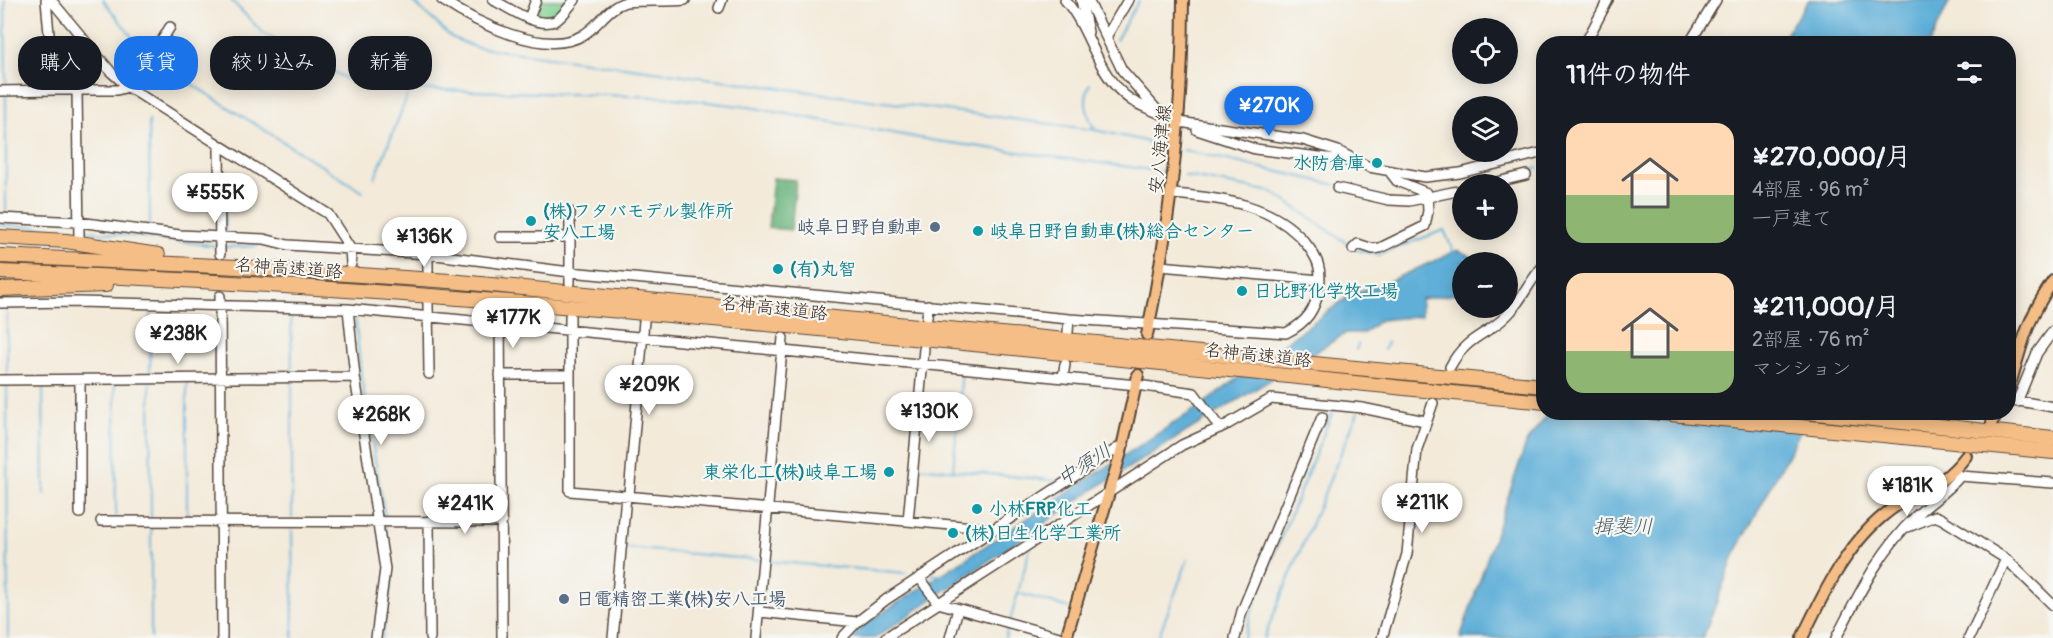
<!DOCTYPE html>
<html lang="ja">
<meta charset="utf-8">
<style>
body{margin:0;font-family:Pangolin,"Klee One",sans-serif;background:#242831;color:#f1f3f6;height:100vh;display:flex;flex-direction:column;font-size:22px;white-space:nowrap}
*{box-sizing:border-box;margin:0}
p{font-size:20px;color:#9ea1a6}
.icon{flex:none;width:33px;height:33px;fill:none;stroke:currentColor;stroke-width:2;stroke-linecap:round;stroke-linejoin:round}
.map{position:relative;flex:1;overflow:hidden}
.details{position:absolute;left:1536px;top:36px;width:480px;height:384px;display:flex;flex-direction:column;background:#171b24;border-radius:24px;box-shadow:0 3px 15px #0003}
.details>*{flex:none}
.top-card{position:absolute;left:18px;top:36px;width:570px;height:54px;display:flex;gap:12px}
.tools{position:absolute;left:1452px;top:18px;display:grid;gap:12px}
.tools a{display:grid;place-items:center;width:66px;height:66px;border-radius:50%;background:#171b24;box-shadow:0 3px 15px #0003;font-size:30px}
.price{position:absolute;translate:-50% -51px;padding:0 14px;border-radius:21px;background:#fff;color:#222;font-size:20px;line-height:39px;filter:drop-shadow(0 2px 3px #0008)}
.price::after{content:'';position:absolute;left:50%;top:36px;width:18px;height:14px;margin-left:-9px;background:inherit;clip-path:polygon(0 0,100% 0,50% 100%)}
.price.active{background:#1a73e8;color:#fff}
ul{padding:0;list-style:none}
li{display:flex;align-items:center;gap:18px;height:150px;padding:0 30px}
li span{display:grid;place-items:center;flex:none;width:168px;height:120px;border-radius:18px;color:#555}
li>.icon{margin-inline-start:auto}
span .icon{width:72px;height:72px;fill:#fffc;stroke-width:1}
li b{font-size:26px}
h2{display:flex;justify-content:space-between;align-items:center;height:72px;padding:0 30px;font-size:26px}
.pill{padding:0 21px;border-radius:24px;background:#171b24;box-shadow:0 3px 15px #0003;font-size:21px;line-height:54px}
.pill.active{background:#1a73e8;color:#fff}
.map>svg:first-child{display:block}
</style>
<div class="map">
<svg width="2053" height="638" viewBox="0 0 2053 638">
<rect width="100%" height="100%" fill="#f6f6f2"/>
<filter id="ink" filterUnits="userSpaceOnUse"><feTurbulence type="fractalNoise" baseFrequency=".0167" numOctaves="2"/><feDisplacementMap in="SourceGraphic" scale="12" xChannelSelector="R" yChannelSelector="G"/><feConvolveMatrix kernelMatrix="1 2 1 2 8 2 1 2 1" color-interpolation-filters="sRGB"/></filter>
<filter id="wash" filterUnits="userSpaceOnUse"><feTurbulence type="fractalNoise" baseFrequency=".008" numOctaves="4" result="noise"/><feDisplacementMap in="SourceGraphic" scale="24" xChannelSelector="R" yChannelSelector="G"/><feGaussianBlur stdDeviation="1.35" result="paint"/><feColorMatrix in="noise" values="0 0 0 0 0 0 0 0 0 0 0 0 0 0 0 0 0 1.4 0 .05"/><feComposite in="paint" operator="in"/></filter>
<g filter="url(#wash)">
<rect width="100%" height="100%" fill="#f3ead9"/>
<!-- green -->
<path fill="#82d293" stroke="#5e7e58" stroke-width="1.5" d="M 540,0 L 573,0 L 555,18 L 538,15 Z"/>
<!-- forest -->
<path fill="#69b47d" stroke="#526f4e" stroke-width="1.5" d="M 773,178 L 796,180 L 791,230 L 768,228 Z"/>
<!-- water -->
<path fill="#5eafd8" stroke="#4c6c7b" stroke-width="1.5" d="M 1809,0 L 1950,0 L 1930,43 L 1779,43 Z
M 1458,250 L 1481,262 L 1462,262 L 1462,293 L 1421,299 L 1421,316 L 1380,320 L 1364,333 L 1346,333 L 1102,484 L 875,638 L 852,638 L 865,624 L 1199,407 L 1353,293 L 1383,284 Z
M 1549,413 L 1810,413 L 1734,556 L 1703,638 L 1460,638 L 1527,441 Z"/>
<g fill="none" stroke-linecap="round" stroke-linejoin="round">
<!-- stream -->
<path stroke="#5eafd8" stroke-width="2" d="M 5,0 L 6,87
M 103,0 L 148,57
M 231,0 L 264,34 L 356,84 L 410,89 L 665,97 L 749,107 L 936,141 L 1166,172
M 412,0 L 451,37 L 475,47 L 1095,130 L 1172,147
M 1116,40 L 1139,0
M 153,60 L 363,192
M 1090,84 C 1082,100 1087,115 1095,130
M 6,93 L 6,216
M 149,120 L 150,229
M 1184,150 L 1336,185
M 1526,172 L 1537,168
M 1185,176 L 1272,192 L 1353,247
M 375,178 L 410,89
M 1473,184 L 1485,182
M 224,202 L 225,235
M 0,225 L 75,229
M 81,230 L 218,246
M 224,247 L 257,246
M 1357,250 L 1378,255 L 1444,230 L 1454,253
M 7,305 L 7,377
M 291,312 L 292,374
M 355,315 L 361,376 L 385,519
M 1356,350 L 1358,344
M 1384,350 L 1387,342
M 150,377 L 151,308
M 292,380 L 292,518
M 115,382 L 116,516
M 187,382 L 187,516
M 7,383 L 8,638
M 43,383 L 44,494
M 150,383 L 151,518
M 917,467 L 1060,481
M 953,470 L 962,371
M 151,524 L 151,638
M 292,524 L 293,638
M 626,548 L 761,560
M 1030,548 L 1018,593 L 1069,608
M 766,561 L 906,573
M 931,574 L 943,576
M 1010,621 L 1018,593
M 382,638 L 392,577 L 385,525
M 1005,638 L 1008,626
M 1158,638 L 1188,559
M 1244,638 L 1255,600 L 1334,409
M 1264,638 L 1358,412"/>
</g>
</g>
<g filter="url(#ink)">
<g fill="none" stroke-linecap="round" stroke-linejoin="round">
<!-- minor-tunnel -->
<path stroke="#cec4b4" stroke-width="9" stroke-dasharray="9 4.5" stroke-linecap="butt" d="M 78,294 L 79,238
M 500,307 L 500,275
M 783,338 L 787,303"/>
<defs>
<path id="minor" d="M 46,0 L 54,90 L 77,90
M 51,0 L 111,72 L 128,87 L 328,214 L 350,248 L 351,264
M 442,0 C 475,22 545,58 583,35 C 599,26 607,7 626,2 C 643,0 667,2 685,0
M 493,0 C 510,8 535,28 555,21 C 563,17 569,6 575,0
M 1065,0 C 1092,31 1096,76 1131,100 C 1141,107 1168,116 1182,123
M 1081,0 L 1088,32
M 1088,0 L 1122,70 L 1157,110
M 719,8 L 722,0
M 529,18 L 536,0
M 1106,37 L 1128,0
M 1585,44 L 1608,0
M 1689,44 L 1716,0
M 132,90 L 170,27
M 0,91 L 54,90
M 1179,122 L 1303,140 L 1338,151 L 1369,167 L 1425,177 L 1460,173 L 1544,152
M 1197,130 L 1255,149 L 1351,161
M 219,147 L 220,254
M 1489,184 L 1526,175
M 1337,188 L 1389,200 L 1409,201 L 1462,190
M 570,212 L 570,283
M 0,218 L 78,222 L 180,235 L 264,239 L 288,245 L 428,254 L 570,272 L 1069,319 L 1286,333 C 1306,323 1316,310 1319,287 C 1322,269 1318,259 1307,245 C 1275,204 1222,198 1173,194
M 500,237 L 570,237
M 79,238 L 77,90 L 117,90 L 128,87
M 1353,249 L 1358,244 L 1373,249 L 1380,248 L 1425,226 L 1428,211 L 1427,193 L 1397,181 L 1390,172
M 428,254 L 428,271
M 1160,266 L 1320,280
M 220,296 L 222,638
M 0,303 L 78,302 L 348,309 L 1137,385 L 1194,393 L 1220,428
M 428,303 L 429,374
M 348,309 L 355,377 L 385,569 L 376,638
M 500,309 L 502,638
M 570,316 L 570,491 L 996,529
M 927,318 L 928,305
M 1068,332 L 1069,319
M 1450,367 C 1467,334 1491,335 1511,311 C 1523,297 1531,279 1544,265
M 500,375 L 569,375
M 1063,377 L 1065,364
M 0,380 L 355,377
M 2008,399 L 2053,407
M 2017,402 L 2037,353 L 2053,331
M 1956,473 L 1960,476 L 2053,483
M 629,494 L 644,321
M 80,513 L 80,380
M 101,521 L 502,522
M 429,521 L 430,638
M 908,521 L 924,349
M 1908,527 L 1935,516 L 1942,519 L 2006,559 L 2053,605
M 922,581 L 938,603 L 1063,638
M 760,612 L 857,622 L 887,599 L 1124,444
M 613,638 L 626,496
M 756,638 L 783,338
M 842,638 L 857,622
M 885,638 L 1182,445 L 1228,424 L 1271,399 L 1362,408 L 1425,421
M 950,638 L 958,609
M 1235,638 L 1242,611 L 1322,417
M 1382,638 L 1407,554 L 1417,449 L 1433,403
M 1836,638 C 1858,596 1880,550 1915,517 C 1930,502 1947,493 1960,476
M 1969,638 L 2006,559"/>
<path id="major" d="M 1147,335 C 1170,224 1183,114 1183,0
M 2008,391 C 2022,346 2025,322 2053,281
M 1992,422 L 1998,412
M 1066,638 L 1121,452 L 1138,375
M 1802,638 C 1823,594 1846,546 1884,515 C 1914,489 1939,492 1966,456"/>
<path id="highway" d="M 0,237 L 66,241 L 158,255
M 0,256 L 238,267 L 450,281 L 1544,386
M 0,272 C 516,290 1030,351 1544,402
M 0,289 L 106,285
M 1651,412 L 2053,452
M 1806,412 L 2053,438"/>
</defs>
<!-- minor casing -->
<use href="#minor" stroke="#57473a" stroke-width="12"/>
<!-- major casing -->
<use href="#major" stroke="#57473a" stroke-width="14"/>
<!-- highway casing -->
<use href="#highway" stroke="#57473a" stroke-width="16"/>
<!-- minor -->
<use href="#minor" stroke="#fff" stroke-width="9"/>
<!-- major -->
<use href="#major" stroke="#f5be86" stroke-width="10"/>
<!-- highway -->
<use href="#highway" stroke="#f5be86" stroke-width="14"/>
</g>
</g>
<!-- markers -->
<g fill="#0f9aa8" stroke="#f6f6f2" stroke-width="2">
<circle cx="1377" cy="163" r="6"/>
<circle cx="531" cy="221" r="6"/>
<circle cx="978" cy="231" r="6"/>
<circle cx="778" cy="269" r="6"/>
<circle cx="1242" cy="291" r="6"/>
<circle cx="889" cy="472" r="6"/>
<circle cx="977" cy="509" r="6"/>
<circle cx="953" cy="533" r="6"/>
</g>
<g fill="#5c6f8a" stroke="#f6f6f2" stroke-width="2">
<circle cx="935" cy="227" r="6"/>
<circle cx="564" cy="599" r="6"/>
</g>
<g text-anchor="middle" stroke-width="4.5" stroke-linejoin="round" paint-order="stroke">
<!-- street labels -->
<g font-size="18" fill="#3b2a1e" stroke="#f6f6f2">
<text transform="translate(1160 149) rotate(-84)" y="6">安八海津線</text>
<text transform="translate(289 268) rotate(4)" y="6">名神高速道路</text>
<text transform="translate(774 308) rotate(6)" y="6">名神高速道路</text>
<text transform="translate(1258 355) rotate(6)" y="6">名神高速道路</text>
</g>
<!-- culture labels -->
<g font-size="18" font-weight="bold" fill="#0d838f" stroke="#f6f6f2" text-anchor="start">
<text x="1365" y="169" text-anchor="end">水防倉庫</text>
<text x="543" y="217">(株)フタバモデル製作所<tspan x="543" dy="21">安八工場</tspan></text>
<text x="990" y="237">岐阜日野自動車(株)総合センター</text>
<text x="790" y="275">(有)丸智</text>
<text x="1254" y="297">日比野化学牧工場</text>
<text x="877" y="478" text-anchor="end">東栄化工(株)岐阜工場</text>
<text x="989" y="515">小林FRP化工</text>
<text x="965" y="539">(株)日生化学工業所</text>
</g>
<!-- service labels -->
<g font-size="18" font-weight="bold" fill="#4e5e75" stroke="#f6f6f2" text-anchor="end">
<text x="923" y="233">岐阜日野自動車</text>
<text x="576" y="605" text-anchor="start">日電精密工業(株)安八工場</text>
</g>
<!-- water labels -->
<g font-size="20" font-style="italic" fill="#47595f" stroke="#f6f6f2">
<text transform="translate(1084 464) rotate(-33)" y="7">中須川</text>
<text x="1623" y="533">揖斐川</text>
</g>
</g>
</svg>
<div class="tools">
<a><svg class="icon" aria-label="locate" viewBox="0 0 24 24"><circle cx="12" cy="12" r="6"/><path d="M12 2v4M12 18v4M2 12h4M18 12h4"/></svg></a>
<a><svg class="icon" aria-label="layers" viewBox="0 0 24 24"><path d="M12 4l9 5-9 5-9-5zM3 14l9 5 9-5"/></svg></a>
<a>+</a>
<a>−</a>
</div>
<b class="price active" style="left:1269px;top:137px">¥270K</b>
<b class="price" style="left:215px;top:224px">¥555K</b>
<b class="price" style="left:424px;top:268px">¥136K</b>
<b class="price" style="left:513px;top:349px">¥177K</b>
<b class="price" style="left:178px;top:365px">¥238K</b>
<b class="price" style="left:649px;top:416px">¥209K</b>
<b class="price" style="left:929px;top:443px">¥130K</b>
<b class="price" style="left:381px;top:446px">¥268K</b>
<b class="price" style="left:1907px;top:517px">¥181K</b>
<b class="price" style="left:1422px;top:534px">¥211K</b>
<b class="price" style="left:465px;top:535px">¥241K</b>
<div class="top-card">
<a class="pill">購入</a>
<a class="pill active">賃貸</a>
<a class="pill">絞り込み</a>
<a class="pill">新着</a>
</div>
<section class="details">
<h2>11件の物件<svg class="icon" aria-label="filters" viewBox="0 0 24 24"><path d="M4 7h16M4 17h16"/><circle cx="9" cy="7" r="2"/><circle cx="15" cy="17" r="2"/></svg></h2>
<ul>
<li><span style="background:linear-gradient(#ffd9b3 60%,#8fb573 0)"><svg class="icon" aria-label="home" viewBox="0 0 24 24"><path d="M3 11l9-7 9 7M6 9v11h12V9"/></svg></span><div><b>¥270,000/月</b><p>4部屋 · 96 m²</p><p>一戸建て</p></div></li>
<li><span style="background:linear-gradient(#ffd9b3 65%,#8fb573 0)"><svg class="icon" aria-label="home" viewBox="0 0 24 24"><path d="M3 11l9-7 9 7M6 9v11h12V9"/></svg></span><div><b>¥211,000/月</b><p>2部屋 · 76 m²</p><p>マンション</p></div></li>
</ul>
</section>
</div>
